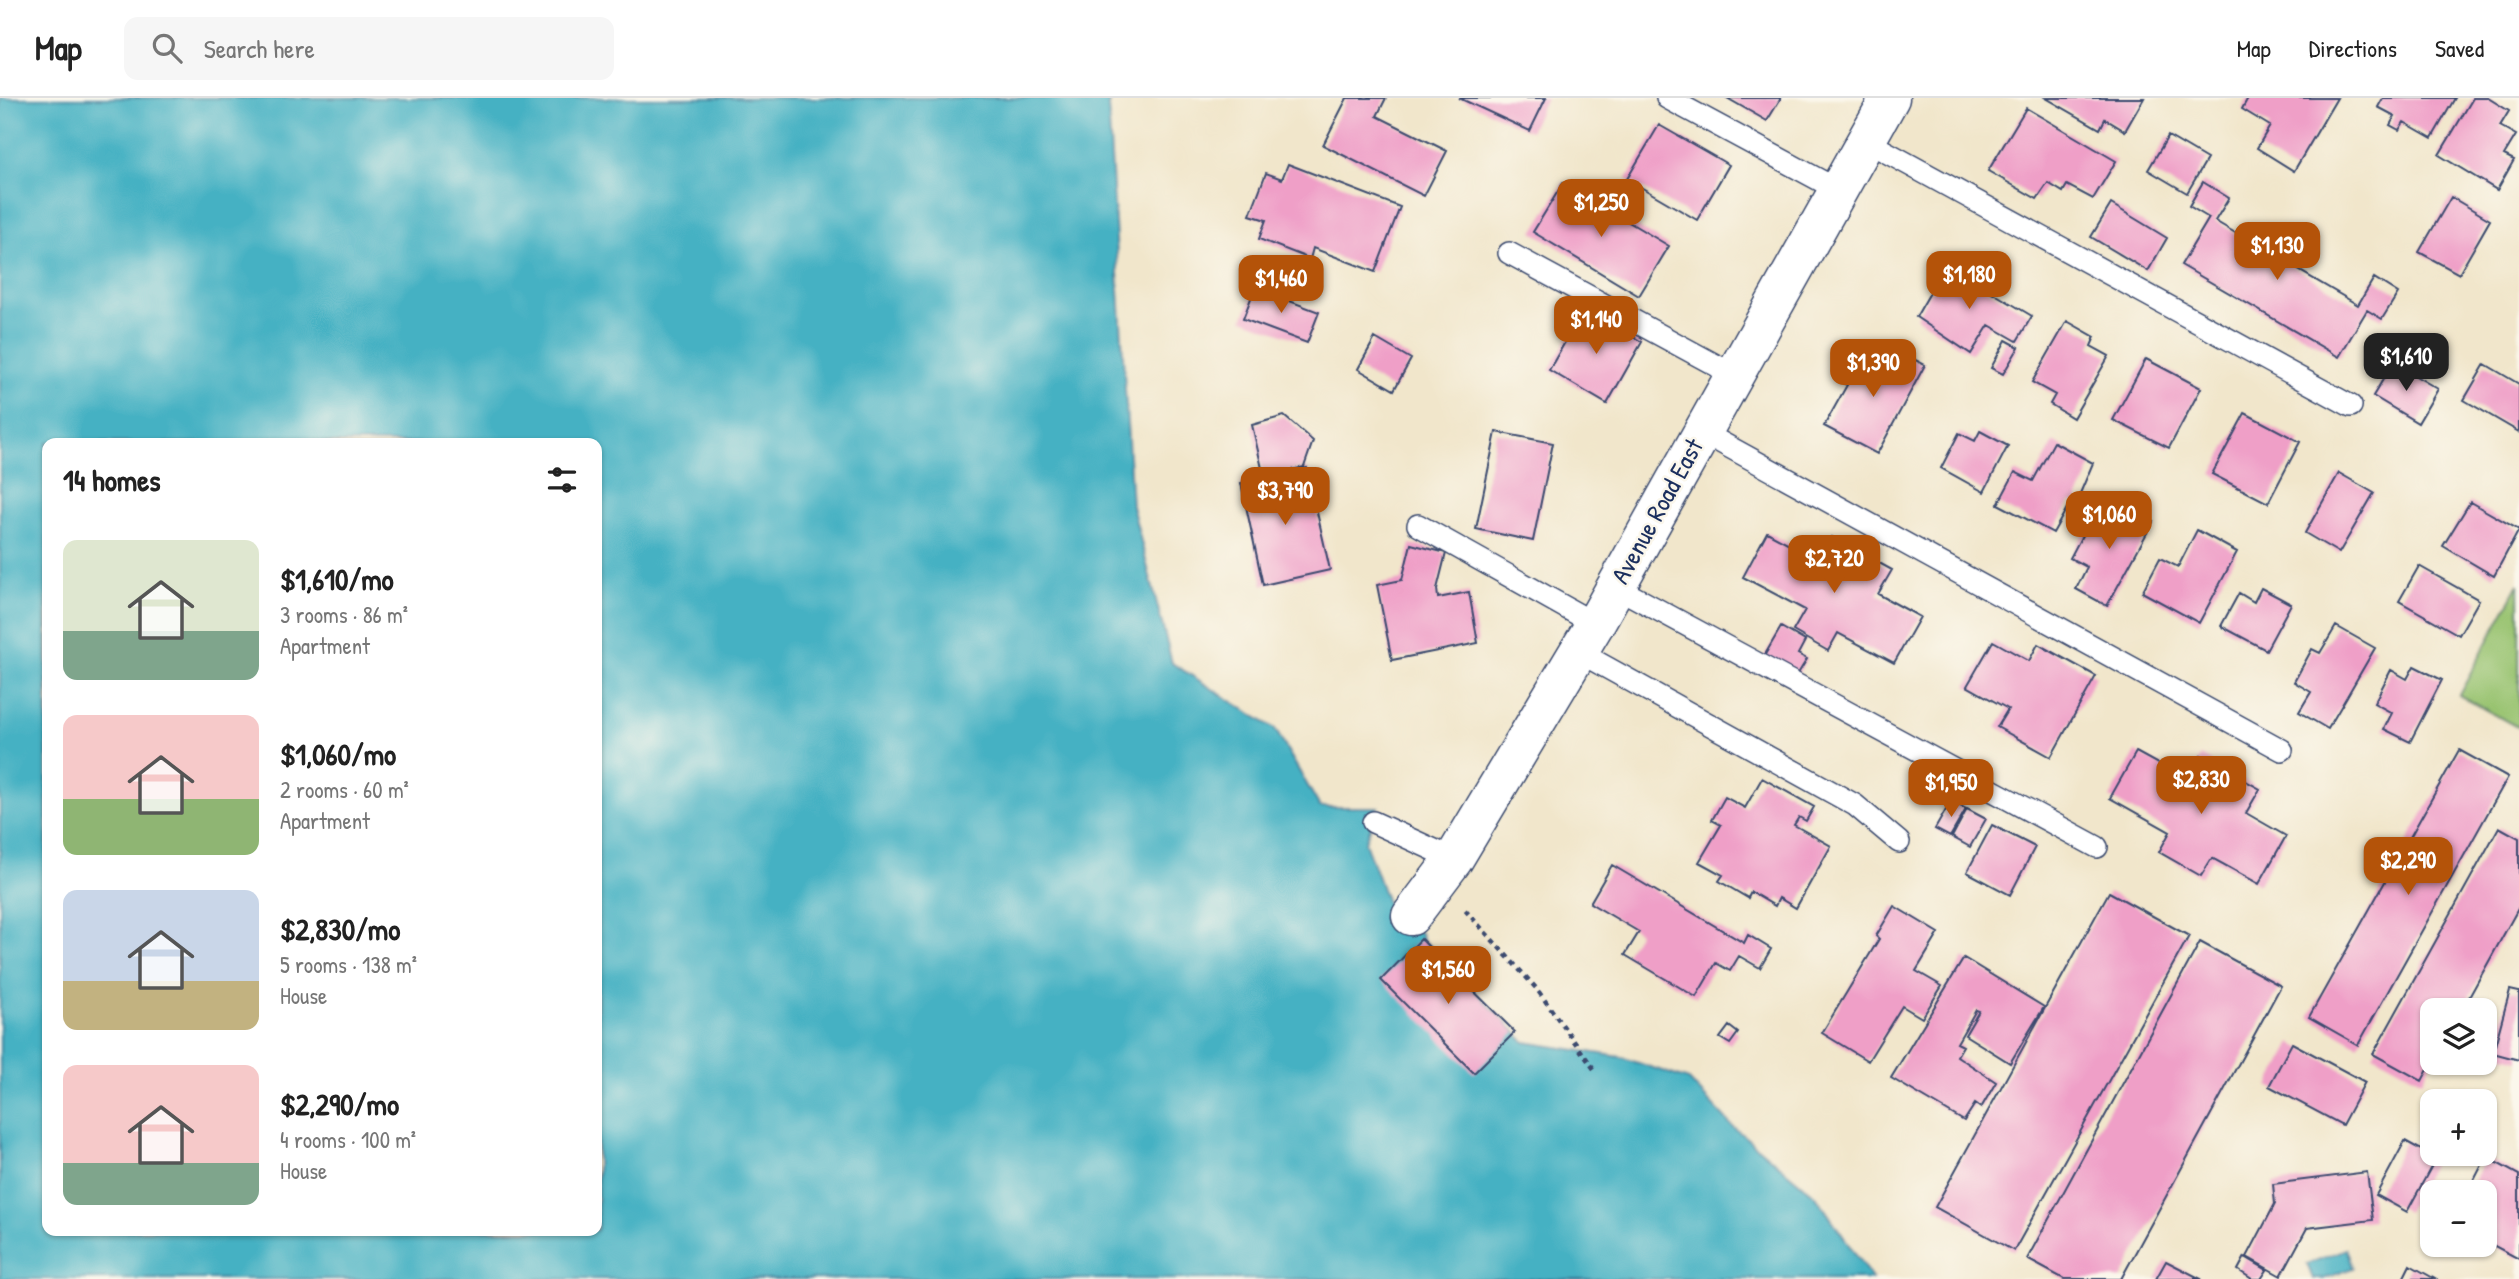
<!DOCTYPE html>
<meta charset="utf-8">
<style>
body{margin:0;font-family:"Patrick Hand",sans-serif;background:#f6f6f6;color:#222;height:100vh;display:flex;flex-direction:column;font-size:26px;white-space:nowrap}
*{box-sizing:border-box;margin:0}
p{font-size:23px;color:#767676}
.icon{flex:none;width:38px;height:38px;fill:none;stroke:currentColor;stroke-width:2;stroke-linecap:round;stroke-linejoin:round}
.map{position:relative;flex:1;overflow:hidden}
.sheet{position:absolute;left:42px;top:340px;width:560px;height:798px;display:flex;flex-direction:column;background:#fff;border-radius:14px;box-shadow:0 2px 5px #0004}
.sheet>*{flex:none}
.buttons{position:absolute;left:2420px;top:900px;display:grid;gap:14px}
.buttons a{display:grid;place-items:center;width:77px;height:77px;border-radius:14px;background:#fff;box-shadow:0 2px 5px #0004;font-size:35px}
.price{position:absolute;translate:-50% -60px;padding:0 16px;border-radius:14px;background:#b45309;color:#fff;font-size:23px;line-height:46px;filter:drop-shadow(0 2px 4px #0008)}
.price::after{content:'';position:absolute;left:50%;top:42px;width:21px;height:16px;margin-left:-10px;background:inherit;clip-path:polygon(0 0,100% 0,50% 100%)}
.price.selected{background:#222;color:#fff}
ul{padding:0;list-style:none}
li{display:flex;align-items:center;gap:21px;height:175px;padding:0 21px}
li span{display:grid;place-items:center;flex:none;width:196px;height:140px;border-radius:14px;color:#555}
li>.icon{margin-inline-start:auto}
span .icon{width:84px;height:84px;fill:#fffc;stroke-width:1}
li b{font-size:30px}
h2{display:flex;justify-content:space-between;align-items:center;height:84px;padding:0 21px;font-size:30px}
header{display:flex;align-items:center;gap:42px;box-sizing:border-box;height:98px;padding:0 35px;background:#fff;border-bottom:2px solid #e0e0e0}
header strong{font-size:33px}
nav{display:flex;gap:38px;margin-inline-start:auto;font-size:24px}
.search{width:490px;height:63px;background:#f6f6f6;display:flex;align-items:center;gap:18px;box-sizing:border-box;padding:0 24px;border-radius:14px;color:#767676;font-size:26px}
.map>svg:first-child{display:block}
</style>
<header>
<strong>Map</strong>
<div class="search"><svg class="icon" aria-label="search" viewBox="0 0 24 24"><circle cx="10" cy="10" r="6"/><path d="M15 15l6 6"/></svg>Search here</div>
<nav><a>Map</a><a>Directions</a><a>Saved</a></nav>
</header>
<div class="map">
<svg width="2519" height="1181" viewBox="0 0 2519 1181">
<rect width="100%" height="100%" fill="#fbf7ec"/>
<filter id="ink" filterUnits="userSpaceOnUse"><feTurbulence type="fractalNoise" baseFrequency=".0143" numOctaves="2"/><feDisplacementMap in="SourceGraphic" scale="14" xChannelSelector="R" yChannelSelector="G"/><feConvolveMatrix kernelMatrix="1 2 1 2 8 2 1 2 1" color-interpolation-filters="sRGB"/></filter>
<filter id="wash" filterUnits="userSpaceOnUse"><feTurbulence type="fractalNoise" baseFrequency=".00686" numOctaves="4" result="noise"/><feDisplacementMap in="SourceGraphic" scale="28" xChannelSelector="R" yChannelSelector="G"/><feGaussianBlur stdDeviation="1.57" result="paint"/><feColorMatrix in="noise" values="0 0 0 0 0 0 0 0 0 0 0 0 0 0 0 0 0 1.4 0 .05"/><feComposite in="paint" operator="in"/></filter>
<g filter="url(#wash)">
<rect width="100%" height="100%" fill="#f1e6cb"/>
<!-- green -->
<path fill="#98c370" stroke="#5a7967" stroke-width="2" d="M 2519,486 L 2519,630 L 2459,597 Z"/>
<!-- water -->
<path fill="#45b1c3" stroke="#307090" stroke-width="2" fill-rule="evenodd" d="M 0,0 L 1111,0 L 1108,7 L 1132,408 L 1172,565 L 1275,631 L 1320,709 L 1378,709 L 1365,744 L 1389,810 L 1421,836 L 1422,841 L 1525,944 L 1621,959 L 1689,982 L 1732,1028 L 1816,1098 L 1872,1181 L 0,1181 ZM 47,345 L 597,345 L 597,1132 L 47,1132 Z
M 2346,1151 L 2353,1170 L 2323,1181 L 2313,1181 L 2307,1166 Z"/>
<g id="blocks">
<!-- building -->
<path fill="#ef9fc7" d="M 1347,0 L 1386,0 L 1377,18 L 1447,53 L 1424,98 L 1323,47 Z
M 1459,0 L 1546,0 L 1530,33 Z
M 1727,0 L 1781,0 L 1767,23 Z
M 2046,0 L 2144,0 L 2125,33 L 2105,21 L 2100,31 Z
M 2248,0 L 2337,0 L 2294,73 L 2257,50 L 2270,28 L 2242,11 Z
M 2383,0 L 2455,0 L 2432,40 L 2404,24 L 2399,32 L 2390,27 L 2395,18 L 2378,9 Z
M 2473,0 L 2488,0 L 2509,13 L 2500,28 L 2516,37 L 2504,57 L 2514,62 L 2497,92 L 2439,57 Z
M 2026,10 L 2116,63 L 2093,101 L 2067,87 L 2063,94 L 2048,85 L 2037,101 L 1988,73 Z
M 1659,27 L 1729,67 L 1697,122 L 1627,81 Z
M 2168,38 L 2207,61 L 2187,95 L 2148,72 Z
M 1288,66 L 1400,109 L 1375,174 L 1313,150 L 1310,161 L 1259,141 L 1266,122 L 1250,117 L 1266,75 L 1282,81 Z
M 2203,84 L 2229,100 L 2215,123 L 2358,207 L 2374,180 L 2398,195 L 2382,221 L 2367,212 L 2339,259 L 2181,167 L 2209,120 L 2189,108 Z
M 1563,85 L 1669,148 L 1639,198 L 1533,134 Z
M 2451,99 L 2490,122 L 2459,176 L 2419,154 Z
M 2111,106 L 2167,140 L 2148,173 L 2091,139 Z
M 1946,167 L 2032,218 L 2017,243 L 1989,227 L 1971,256 L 1916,219 Z
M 1255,190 L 1319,214 L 1307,245 L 1243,221 Z
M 1584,211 L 1642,244 L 1607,306 L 1549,272 Z
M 2067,223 L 2095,239 L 2091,248 L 2109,258 L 2073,320 L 2050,306 L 2055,297 L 2032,284 Z
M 1375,240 L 1411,261 L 1394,292 L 1358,271 Z
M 2006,242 L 2019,249 L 2003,276 L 1991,270 Z
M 1894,251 L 1925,267 L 1877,356 L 1824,328 L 1847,287 L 1841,284 L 1857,255 L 1885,270 Z
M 2146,261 L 2201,290 L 2169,350 L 2113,322 Z
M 2393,265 L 2438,291 L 2418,325 L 2373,298 Z
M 2485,266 L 2519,286 L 2519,334 L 2464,302 Z
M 2245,315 L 2300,344 L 2268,405 L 2212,376 Z
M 1284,318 L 1313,343 L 1304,369 L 1264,379 L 1252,327 Z
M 1980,333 L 2008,348 L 1984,394 L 1941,370 L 1959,335 L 1975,343 Z
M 1496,334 L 1553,345 L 1533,443 L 1476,431 Z
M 2054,344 L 2093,365 L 2076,405 L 2071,403 L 2053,435 L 1998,406 L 2015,374 L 2033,383 Z
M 1307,370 L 1330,472 L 1263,487 L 1241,385 Z
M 2339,375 L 2374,395 L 2339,455 L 2305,435 Z
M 2111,402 L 2153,424 L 2107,508 L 2076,491 L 2087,469 L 2070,460 L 2088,426 L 2096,430 Z
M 2470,404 L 2519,432 L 2494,478 L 2443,448 Z
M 2197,432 L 2237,454 L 2199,525 L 2142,494 L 2160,460 L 2178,469 Z
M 1767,434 L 1819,462 L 1832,439 L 1892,472 L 1878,496 L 1920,519 L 1894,565 L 1838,535 L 1828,553 L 1793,533 L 1805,512 L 1743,479 Z
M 1411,446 L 1446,455 L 1437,491 L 1438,500 L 1469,494 L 1478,545 L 1392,562 L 1377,487 L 1402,482 Z
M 2419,468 L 2479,502 L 2459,537 L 2399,503 Z
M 2261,490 L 2291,506 L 2266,552 L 2221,528 L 2239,495 L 2254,504 Z
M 2336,528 L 2375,550 L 2328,631 L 2299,614 L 2311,594 L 2294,584 L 2312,551 L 2320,555 Z
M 1781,529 L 1805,543 L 1798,556 L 1807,561 L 1796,579 L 1763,560 Z
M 1993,543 L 2029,563 L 2038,546 L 2096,578 L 2051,659 L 1997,629 L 2008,611 L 1967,588 Z
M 2414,568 L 2442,582 L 2410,644 L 2384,631 L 2392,615 L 2374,605 L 2391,572 L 2407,581 Z
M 2459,652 L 2508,679 L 2358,947 L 2309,919 Z
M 2136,654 L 2187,682 L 2201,658 L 2260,691 L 2246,715 L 2286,738 L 2259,786 L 2212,760 L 2201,778 L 2159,754 L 2170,734 L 2110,700 Z
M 1762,680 L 1814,709 L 1806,723 L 1799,719 L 1794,727 L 1831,748 L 1796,810 L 1779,800 L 1775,808 L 1751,794 L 1748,800 L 1719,783 L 1723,777 L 1699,764 L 1721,727 L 1712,722 L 1725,699 L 1745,710 Z
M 1951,703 L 1966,711 L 1950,739 L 1935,731 Z
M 1967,711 L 1986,721 L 1970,749 L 1952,739 Z
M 1992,727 L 2035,749 L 2010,797 L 1967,774 Z
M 2499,729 L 2519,740 L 2519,809 L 2462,912 L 2432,912 L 2432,964 L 2422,983 L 2373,956 Z
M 1612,767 L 1744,845 L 1748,837 L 1771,851 L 1760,870 L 1739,858 L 1730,873 L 1716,865 L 1696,899 L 1625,857 L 1639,834 L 1590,805 Z
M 2109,794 L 2189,838 L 2014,1153 L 1935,1109 Z
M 1894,808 L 1939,835 L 1916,873 L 1942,888 L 1922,920 L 1902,908 L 1868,963 L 1822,935 L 1879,841 L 1876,838 Z
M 1421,841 L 1515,934 L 1474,975 L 1381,882 Z
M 2200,844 L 2281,888 L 2121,1181 L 2064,1181 L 2027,1161 Z
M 1964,860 L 2044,909 L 2010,965 L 1965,937 L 1979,913 L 1976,912 L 1957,945 L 1963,948 L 1957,958 L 1996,984 L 1981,1010 L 1975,1006 L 1964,1023 L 1891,980 Z
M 2510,892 L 2519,894 L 2519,962 L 2493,955 Z
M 1729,928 L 1738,935 L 1730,946 L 1720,940 Z
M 2292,945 L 2365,984 L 2342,1027 L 2269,988 Z
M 2405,1043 L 2436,1060 L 2407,1114 L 2376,1097 Z
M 2486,1059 L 2519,1077 L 2519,1161 L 2485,1143 L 2485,1094 L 2468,1094 Z
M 2367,1074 L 2373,1122 L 2307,1130 L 2281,1178 L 2247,1159 L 2275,1106 L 2273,1086 Z
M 2245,1159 L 2267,1172 L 2261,1181 L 2252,1181 L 2238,1172 Z
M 2166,1163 L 2201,1181 L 2156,1181 Z
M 2410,1167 L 2435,1181 L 2403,1181 Z"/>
</g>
</g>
<g filter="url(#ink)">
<use href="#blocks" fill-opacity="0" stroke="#3b4a6e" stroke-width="2"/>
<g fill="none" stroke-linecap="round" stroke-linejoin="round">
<defs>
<path id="lane" d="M 1667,0 L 1838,92
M 1866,43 L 2351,308
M 1509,155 L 1734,277
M 1702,334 L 2282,652
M 1418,427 L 1595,526
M 1614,488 L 2097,749
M 1577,553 L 1855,707 L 1899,744
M 1373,724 L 1454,761"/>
<path id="street" d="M 1411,818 L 1454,761 L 1595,526 L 1890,0"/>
</defs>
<!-- lane casing -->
<use href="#lane" stroke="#3b4a6e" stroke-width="24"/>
<!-- street casing -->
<use href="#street" stroke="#3b4a6e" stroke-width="41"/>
<!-- path -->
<path stroke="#3b4a6e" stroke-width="4.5" stroke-dasharray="5 5" stroke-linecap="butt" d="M 1465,812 L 1536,890 L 1594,971"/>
<!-- lane -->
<use href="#lane" stroke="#fff" stroke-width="21"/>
<!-- street -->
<use href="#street" stroke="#fff" stroke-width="38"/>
</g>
</g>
<g text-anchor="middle" stroke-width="5" stroke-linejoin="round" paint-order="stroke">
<!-- street labels -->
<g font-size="26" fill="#1b2f5e" stroke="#fbf7ec">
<text transform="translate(1657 413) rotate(-61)" y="9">Avenue Road East</text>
</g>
</g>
</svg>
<div class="buttons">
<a><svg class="icon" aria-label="layers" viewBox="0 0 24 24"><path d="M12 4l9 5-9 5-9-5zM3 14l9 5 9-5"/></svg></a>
<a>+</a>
<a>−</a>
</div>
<b class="price" style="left:1601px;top:141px">$1,250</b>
<b class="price" style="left:2277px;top:184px">$1,130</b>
<b class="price" style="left:1969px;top:213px">$1,180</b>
<b class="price" style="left:1281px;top:217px">$1,460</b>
<b class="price" style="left:1596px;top:258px">$1,140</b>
<b class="price selected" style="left:2406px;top:295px">$1,610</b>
<b class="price" style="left:1873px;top:301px">$1,390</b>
<b class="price" style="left:1285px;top:429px">$3,790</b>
<b class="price" style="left:2109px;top:453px">$1,060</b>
<b class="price" style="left:1834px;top:497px">$2,720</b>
<b class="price" style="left:2201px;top:718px">$2,830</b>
<b class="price" style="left:1951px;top:721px">$1,950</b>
<b class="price" style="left:2408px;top:799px">$2,290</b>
<b class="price" style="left:1448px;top:908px">$1,560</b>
<section class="sheet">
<h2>14 homes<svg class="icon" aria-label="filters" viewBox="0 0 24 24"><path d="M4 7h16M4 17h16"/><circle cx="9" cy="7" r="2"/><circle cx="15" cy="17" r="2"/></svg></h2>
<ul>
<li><span style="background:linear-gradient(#dfe7d0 65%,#7fa58c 0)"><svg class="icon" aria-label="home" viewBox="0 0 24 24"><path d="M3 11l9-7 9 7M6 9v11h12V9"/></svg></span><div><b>$1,610/mo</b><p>3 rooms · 86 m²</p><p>Apartment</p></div></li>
<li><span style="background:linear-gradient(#f6c9c9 60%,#8fb573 0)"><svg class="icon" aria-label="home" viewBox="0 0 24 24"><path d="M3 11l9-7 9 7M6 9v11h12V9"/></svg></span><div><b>$1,060/mo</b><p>2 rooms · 60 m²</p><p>Apartment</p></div></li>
<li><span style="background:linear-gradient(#c9d6e8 65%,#c2b280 0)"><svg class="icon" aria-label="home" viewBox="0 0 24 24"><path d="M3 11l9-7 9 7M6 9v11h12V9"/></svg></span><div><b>$2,830/mo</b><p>5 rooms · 138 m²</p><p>House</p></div></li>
<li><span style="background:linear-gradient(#f6c9c9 70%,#7fa58c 0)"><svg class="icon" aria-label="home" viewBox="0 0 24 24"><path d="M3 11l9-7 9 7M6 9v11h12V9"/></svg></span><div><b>$2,290/mo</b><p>4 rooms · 100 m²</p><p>House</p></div></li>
</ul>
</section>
</div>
